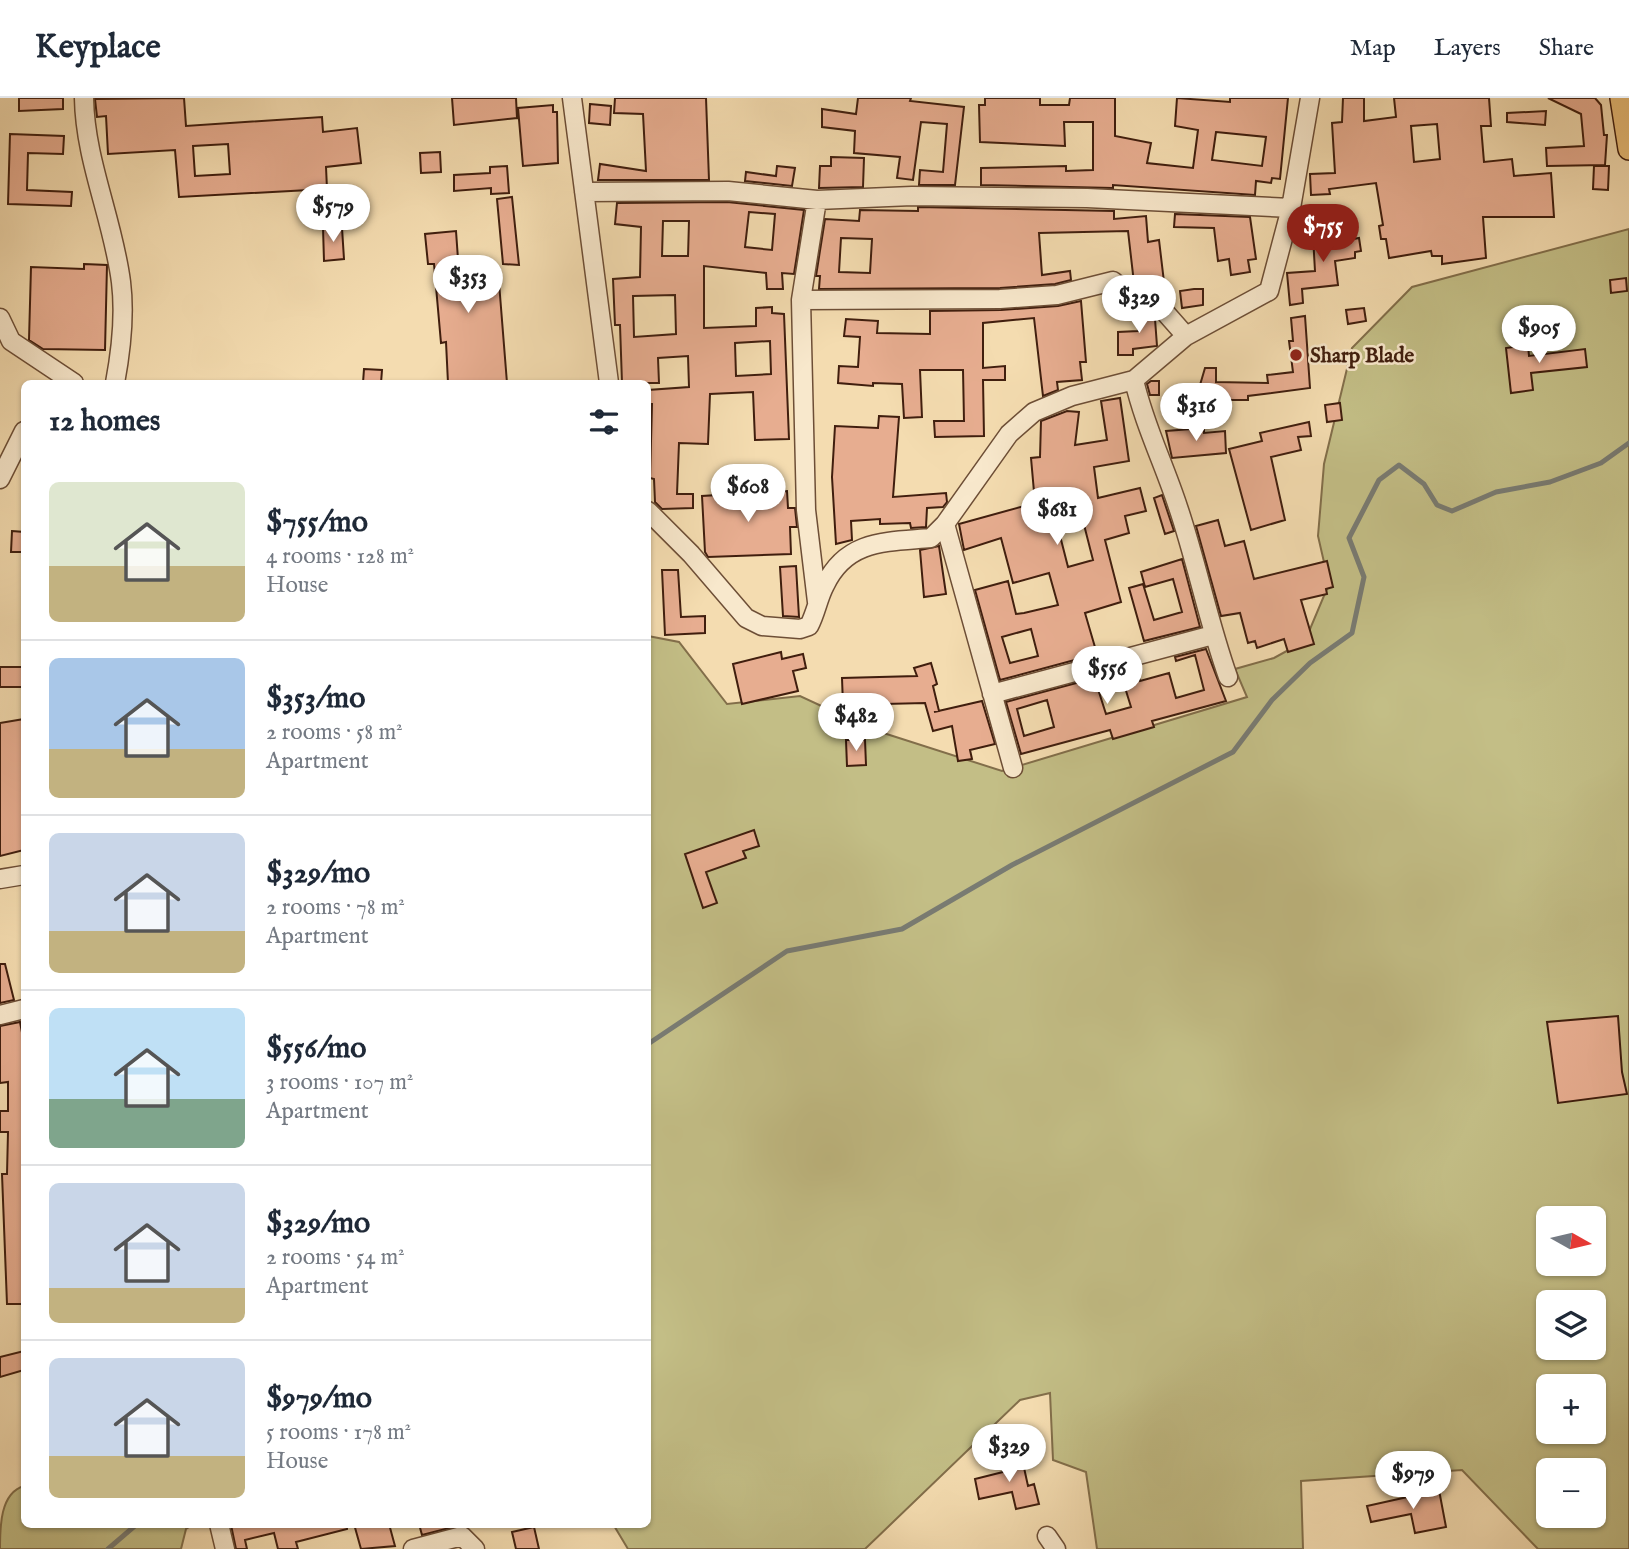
<!DOCTYPE html>
<meta charset="utf-8">
<style>
body{margin:0;font-family:"IM FELL English",serif;background:#f6f6f7;color:#1f2937;height:100vh;display:flex;flex-direction:column;font-size:26px;white-space:nowrap}
*{box-sizing:border-box;margin:0}
p{font-size:23px;color:#747a83}
.icon{flex:none;width:38px;height:38px;fill:none;stroke:currentColor;stroke-width:2;stroke-linecap:round;stroke-linejoin:round}
.map{position:relative;flex:1;overflow:hidden}
.sheet{position:absolute;left:21px;top:282px;width:630px;height:1148px;display:flex;flex-direction:column;background:#fff;border-radius:10px;box-shadow:0 2px 5px #0004}
.sheet>*{flex:none}
.needle{width:46px;rotate:98deg}
.tools{position:absolute;left:1536px;top:1108px;display:grid;gap:14px}
.tools a{display:grid;place-items:center;width:70px;height:70px;border-radius:10px;background:#fff;box-shadow:0 2px 5px #0004;font-size:35px}
.price{position:absolute;translate:-50% -60px;padding:0 16px;border-radius:24px;background:#fff;color:#222;font-size:23px;line-height:46px;filter:drop-shadow(0 2px 4px #0008)}
.price::after{content:'';position:absolute;left:50%;top:42px;width:21px;height:16px;margin-left:-10px;background:inherit;clip-path:polygon(0 0,100% 0,50% 100%)}
.price.current{background:#8f2418;color:#fff}
ul{padding:0;list-style:none}
li{display:flex;align-items:center;gap:21px;height:175px;padding:0 28px}
li+li{border-top:2px solid #e0e1e3}
li span{display:grid;place-items:center;flex:none;width:196px;height:140px;border-radius:10px;color:#555}
li>.icon{margin-inline-start:auto}
span .icon{width:84px;height:84px;fill:#fffc;stroke-width:1}
li b{font-size:30px}
h2{display:flex;justify-content:space-between;align-items:center;height:84px;padding:0 28px;font-size:30px}
header{display:flex;align-items:center;gap:42px;box-sizing:border-box;height:98px;padding:0 35px;background:#fff;border-bottom:2px solid #e0e1e3}
header strong{font-size:33px}
nav{display:flex;gap:38px;margin-inline-start:auto;font-size:24px}
.map>svg:first-child{display:block}
</style>
<header>
<strong>Keyplace</strong>
<nav><a>Map</a><a>Layers</a><a>Share</a></nav>
</header>
<div class="map">
<svg width="1629" height="1451" viewBox="0 0 1629 1451">
<rect width="100%" height="100%" fill="#f4dcb0"/>
<filter id="stains"><feTurbulence type="fractalNoise" baseFrequency=".00286" numOctaves="4"/><feColorMatrix values="0 0 0 0 .2 0 0 0 0 .09 0 0 0 0 .02 0 0 0 .5 -.17"/></filter>
<radialGradient id="worn" r=".72"><stop offset=".6" stop-color="#630" stop-opacity="0"/><stop offset="1" stop-color="#630" stop-opacity=".3"/></radialGradient>
<!-- green -->
<path fill="#c3be86" stroke="#826e4a" stroke-width="2" fill-rule="evenodd" d="M 1629,131 L 1629,1451 L 1538,1451 L 1462,1372 L 1301,1383 L 1303,1451 L 1097,1451 L 1086,1374 L 1053,1362 L 1050,1295 L 1020,1302 L 865,1451 L 628,1451 L 613,1426 L 648,1426 L 648,538 L 679,544 L 727,606 L 800,598 L 871,631 L 1002,673 L 1247,599 L 1235,571 L 1274,560 L 1305,543 L 1329,486 L 1318,438 L 1324,366 L 1352,250 L 1412,189 ZM 1549,1120 L 1594,1120 L 1594,1166 L 1549,1166 ZM 1549,1204 L 1594,1204 L 1594,1250 L 1549,1250 ZM 1549,1288 L 1594,1288 L 1594,1334 L 1549,1334 ZM 1549,1372 L 1594,1372 L 1594,1418 L 1549,1418 Z
M 24,1388 L 24,1426 L 194,1426 L 186,1431 L 181,1451 L 0,1451 C 0,1429 0,1395 24,1388 Z"/>
<g fill="none" stroke-linecap="round" stroke-linejoin="round">
<!-- stream -->
<path stroke="#797b72" stroke-width="5" d="M 648,946 L 787,853 L 902,831 L 1012,767 L 1233,654 L 1272,602 L 1310,565 L 1352,535 L 1364,479 L 1349,440 L 1379,382 L 1399,367 L 1424,386 L 1437,407 L 1452,413 L 1496,394 L 1550,384 L 1601,365 L 1629,345
M 108,1451 L 137,1426"/>
</g>
<!-- building -->
<path fill="#e7ad90" stroke="#401e0e" stroke-width="2" fill-rule="evenodd" d="M 19,0 L 63,0 L 63,11 L 19,13 Z
M 184,0 L 186,28 L 322,19 L 323,34 L 357,30 L 361,65 L 326,69 L 327,91 L 179,99 L 175,52 L 108,56 L 106,18 L 97,19 L 95,1 ZM 228,46 L 230,76 L 195,78 L 193,48 Z
M 452,0 L 516,0 L 517,20 L 454,27 Z
M 615,0 L 706,0 L 709,82 L 598,82 L 600,66 L 646,73 L 643,16 L 614,15 Z
M 858,0 L 911,0 L 910,3 L 964,9 L 955,87 L 919,87 L 920,72 L 943,74 L 947,26 L 921,24 L 913,82 L 897,80 L 900,59 L 854,55 L 855,33 L 822,29 L 822,11 L 856,16 Z
M 985,0 L 1040,0 L 1040,7 L 1069,7 L 1070,0 L 1115,0 L 1115,38 L 1151,45 L 1147,65 L 1193,70 L 1198,32 L 1175,28 L 1177,0 L 1230,4 L 1230,0 L 1288,0 L 1280,81 L 1272,80 L 1271,85 L 1256,83 L 1255,97 L 1113,87 L 1113,90 L 981,87 L 981,70 L 1066,68 L 1066,73 L 1093,72 L 1093,24 L 1064,24 L 1065,48 L 980,44 L 979,7 L 985,7 ZM 1216,34 L 1266,39 L 1262,68 L 1212,62 Z
M 1343,0 L 1364,0 L 1364,23 L 1396,19 L 1394,0 L 1489,0 L 1491,28 L 1481,28 L 1484,64 L 1512,61 L 1514,78 L 1551,75 L 1554,119 L 1483,119 L 1486,160 L 1442,166 L 1442,158 L 1432,158 L 1431,153 L 1389,160 L 1386,141 L 1381,141 L 1379,128 L 1383,127 L 1376,85 L 1329,91 L 1330,96 L 1311,97 L 1310,76 L 1335,75 L 1332,25 L 1342,24 ZM 1437,26 L 1440,61 L 1414,64 L 1411,28 Z
M 1548,0 L 1595,0 L 1601,7 L 1604,37 L 1607,37 L 1605,67 L 1547,68 L 1546,50 L 1584,48 L 1581,16 Z
M 590,6 L 611,8 L 610,27 L 589,25 Z
M 553,7 L 553,14 L 557,14 L 558,65 L 523,68 L 518,10 Z
M 1546,13 L 1545,27 L 1507,24 L 1507,15 Z
M 10,36 L 64,38 L 63,56 L 28,55 L 27,92 L 72,94 L 71,108 L 8,106 Z
M 440,54 L 441,74 L 421,75 L 420,55 Z
M 831,59 L 864,60 L 863,89 L 819,90 L 820,68 L 831,68 Z
M 507,68 L 509,95 L 491,96 L 491,90 L 454,93 L 454,77 L 490,75 L 490,69 Z
M 777,68 L 795,70 L 792,88 L 745,83 L 746,74 L 776,78 Z
M 1594,68 L 1609,68 L 1608,92 L 1593,91 Z
M 512,99 L 519,167 L 503,166 L 497,101 Z
M 727,104 L 804,112 L 794,176 L 782,175 L 783,191 L 767,191 L 766,175 L 704,168 L 704,230 L 756,228 L 756,210 L 772,209 L 772,215 L 784,216 L 789,341 L 755,342 L 753,294 L 710,296 L 708,346 L 679,345 L 677,396 L 693,396 L 693,410 L 662,411 L 655,404 L 654,381 L 650,380 L 652,306 L 648,306 L 648,292 L 689,289 L 688,258 L 658,260 L 659,285 L 622,285 L 620,227 L 615,227 L 613,181 L 640,179 L 641,129 L 615,126 L 617,105 ZM 749,114 L 775,116 L 772,152 L 745,149 ZM 663,123 L 689,123 L 688,158 L 662,158 ZM 675,197 L 676,236 L 634,239 L 633,198 ZM 770,243 L 771,276 L 736,278 L 735,245 Z
M 918,109 L 1114,113 L 1114,121 L 1146,118 L 1148,144 L 1159,142 L 1164,184 L 1154,185 L 1154,192 L 1134,185 L 1128,133 L 1039,135 L 1042,177 L 1070,173 L 1071,182 L 1055,186 L 1000,190 L 819,191 L 820,178 L 816,178 L 825,121 L 859,123 L 860,112 L 918,113 ZM 841,140 L 872,141 L 870,175 L 839,174 Z
M 1175,116 L 1250,119 L 1256,161 L 1248,162 L 1250,174 L 1231,177 L 1229,161 L 1218,163 L 1214,130 L 1174,129 Z
M 323,129 L 342,130 L 344,161 L 324,163 Z
M 456,133 L 459,175 L 498,172 L 507,285 L 448,285 L 446,244 L 441,245 L 434,166 L 428,166 L 425,136 Z
M 1352,133 L 1353,141 L 1359,140 L 1361,153 L 1355,154 L 1355,160 L 1335,163 L 1338,187 L 1302,191 L 1303,205 L 1290,207 L 1287,175 L 1315,173 L 1313,138 Z
M 84,166 L 107,167 L 105,252 L 43,251 L 29,242 L 31,169 L 84,171 Z
M 1626,180 L 1627,193 L 1611,195 L 1610,182 Z
M 1194,191 L 1203,191 L 1203,207 L 1182,210 L 1180,193 Z
M 1081,203 L 1086,264 L 1080,264 L 1082,282 L 1057,284 L 1058,292 L 1043,298 L 1034,220 L 983,225 L 983,270 L 1005,268 L 1005,282 L 983,282 L 984,338 L 935,339 L 934,323 L 964,323 L 963,272 L 920,272 L 922,319 L 904,320 L 902,286 L 873,285 L 873,288 L 838,285 L 839,268 L 858,269 L 860,239 L 844,238 L 846,221 L 878,223 L 877,235 L 930,236 L 930,213 L 1001,212 L 1058,208 Z
M 1137,210 L 1150,214 L 1155,221 L 1157,248 L 1133,251 L 1133,257 L 1118,257 L 1118,234 L 1138,233 Z
M 1364,210 L 1366,223 L 1348,226 L 1346,212 Z
M 1305,218 L 1310,290 L 1248,298 L 1248,302 L 1190,302 L 1190,287 L 1200,287 L 1205,270 L 1216,270 L 1216,284 L 1268,285 L 1267,277 L 1293,274 L 1289,243 L 1293,243 L 1291,220 Z
M 1528,247 L 1529,258 L 1585,251 L 1587,269 L 1531,275 L 1533,292 L 1511,295 L 1506,250 Z
M 364,271 L 382,272 L 381,285 L 363,285 Z
M 1151,283 L 1159,283 L 1159,297 L 1150,297 L 1147,286 Z
M 1120,300 L 1129,363 L 1094,369 L 1098,400 L 1140,390 L 1146,413 L 1125,418 L 1129,435 L 1105,442 L 1121,504 L 1085,515 L 1097,556 L 1000,582 L 975,492 L 1008,483 L 1016,516 L 1024,515 L 1058,507 L 1049,475 L 1013,485 L 1001,440 L 964,452 L 959,426 L 1035,405 L 1031,360 L 1040,359 L 1041,323 L 1067,313 L 1079,314 L 1075,347 L 1107,342 L 1101,303 ZM 1081,415 L 1093,462 L 1068,469 L 1056,422 ZM 1031,531 L 1038,558 L 1010,565 L 1002,539 Z
M 1340,305 L 1342,322 L 1327,324 L 1325,307 Z
M 879,318 L 899,319 L 893,399 L 946,395 L 947,404 L 943,409 L 927,410 L 926,429 L 911,430 L 910,425 L 880,426 L 880,421 L 851,423 L 852,442 L 836,446 L 832,379 L 835,328 L 878,330 Z
M 1309,324 L 1311,338 L 1298,339 L 1301,352 L 1271,359 L 1285,422 L 1251,432 L 1229,351 L 1262,343 L 1260,335 Z
M 1204,330 L 1204,335 L 1225,333 L 1226,355 L 1172,360 L 1166,333 Z
M 787,393 L 788,410 L 795,410 L 797,429 L 790,429 L 791,456 L 708,459 L 705,454 L 702,398 Z
M 1162,397 L 1174,433 L 1165,436 L 1154,400 Z
M 1218,422 L 1225,448 L 1244,443 L 1254,481 L 1327,463 L 1333,489 L 1326,491 L 1327,496 L 1301,502 L 1314,546 L 1288,554 L 1284,541 L 1257,550 L 1255,543 L 1248,545 L 1240,515 L 1221,518 L 1196,428 Z
M 12,433 L 24,434 L 24,454 L 11,454 Z
M 939,448 L 946,496 L 924,499 L 920,452 Z
M 1182,461 L 1200,529 L 1144,543 L 1129,490 L 1143,486 L 1154,522 L 1182,514 L 1173,481 L 1145,489 L 1141,474 Z
M 796,468 L 799,519 L 783,518 L 780,469 Z
M 662,472 L 678,472 L 681,519 L 705,518 L 705,535 L 665,537 Z
M 1206,551 L 1226,603 L 1152,623 L 1154,629 L 1113,641 L 1110,632 L 1021,656 L 1006,604 L 1136,569 L 1140,583 L 1169,575 L 1176,600 L 1204,592 L 1195,557 L 1176,563 L 1175,559 ZM 1123,583 L 1131,609 L 1106,616 L 1098,591 ZM 1047,602 L 1054,629 L 1024,638 L 1017,611 Z
M 781,554 L 782,561 L 803,556 L 806,570 L 793,573 L 798,593 L 742,606 L 733,566 Z
M 931,565 L 937,586 L 933,588 L 939,613 L 934,614 L 982,603 L 995,646 L 970,652 L 972,661 L 958,663 L 952,628 L 933,633 L 925,605 L 843,607 L 842,580 L 917,578 L 914,570 Z
M 0,569 L 24,569 L 24,589 L 0,589 Z
M 24,621 L 24,752 L 0,758 L 0,625 Z
M 846,642 L 865,642 L 866,667 L 847,668 Z
M 754,732 L 759,748 L 743,753 L 746,760 L 706,774 L 717,805 L 703,810 L 685,756 Z
M 0,866 L 5,866 L 14,902 L 0,905 Z
M 1618,918 L 1622,974 L 1627,996 L 1558,1005 L 1547,924 Z
M 20,924 L 24,945 L 24,1206 L 7,1206 L 2,1076 L 7,1076 L 8,1034 L 0,1034 L 0,1013 L 8,1013 L 8,984 L 0,985 L 0,928 Z
M 24,1253 L 24,1272 L 0,1279 L 0,1259 Z
M 1021,1356 L 1028,1388 L 1034,1386 L 1039,1406 L 1016,1411 L 1012,1394 L 979,1401 L 975,1381 L 1007,1373 L 1004,1360 Z
M 1439,1392 L 1446,1429 L 1415,1435 L 1411,1416 L 1371,1424 L 1367,1408 Z
M 347,1426 L 347,1431 L 296,1444 L 298,1451 L 278,1451 L 274,1435 L 245,1442 L 247,1451 L 236,1451 L 231,1427 Z
M 354,1426 L 389,1426 L 395,1448 L 361,1451 Z
M 419,1426 L 461,1426 L 461,1427 L 422,1437 Z
M 534,1429 L 539,1451 L 516,1451 L 512,1434 Z"/>
<g fill="none" stroke-linecap="round" stroke-linejoin="round">
<defs>
<path id="minor" d="M 84,0 C 85,63 113,121 121,184 C 125,216 121,253 115,285
M 572,0 L 609,285
M 584,94 L 728,93 L 817,102 L 912,98 L 1087,100 L 1291,110
M 801,202 L 1000,201 L 1057,197 L 1113,183 L 1127,195 L 1156,204 L 1186,238
M 0,220 L 11,243 L 74,285
M 1134,282 C 1144,326 1164,366 1178,409 C 1197,465 1208,523 1228,579
M 0,381 L 24,333
M 648,413 L 691,456 L 746,520 L 762,528 L 800,531 L 809,528 C 816,515 818,500 825,487 C 847,441 887,444 931,440 L 945,426 L 1009,336 L 1034,314 L 1072,298 L 1134,282 L 1186,238 L 1269,193 L 1291,110 L 1310,0
M 945,426 L 1013,670
M 817,504 L 806,412 L 801,202 L 817,102
M 992,596 L 1213,537
M 0,781 L 24,777
M 0,917 L 24,911
M 219,1426 L 225,1451
M 1047,1438 L 1056,1451
M 413,1451 L 462,1438 L 475,1451"/>
<path id="major" d="M 1621,0 L 1629,51"/>
</defs>
<!-- minor casing -->
<use href="#minor" stroke="#6d4e36" stroke-width="21"/>
<!-- major casing -->
<use href="#major" stroke="#401e0e" stroke-width="24"/>
<!-- minor -->
<use href="#minor" stroke="#f8e8cc" stroke-width="18"/>
<!-- major -->
<use href="#major" stroke="#eabe78" stroke-width="21"/>
</g>
<!-- markers -->
<circle fill="#8f2418" stroke="#f8e8cc" stroke-width="2.5" cx="1296" cy="257" r="7"/>
<g text-anchor="middle" stroke-width="5" stroke-linejoin="round" paint-order="stroke">
<!-- poi labels -->
<g font-size="21" font-weight="bold" fill="#401e0e" stroke="#f8e8cc" text-anchor="start">
<text x="1310" y="264">Sharp Blade</text>
</g>
</g>
<rect width="100%" height="100%" filter="url(#stains)"/>
<rect width="100%" height="100%" fill="url(#worn)"/>
</svg>
<div class="tools">
<a><svg class="needle" viewBox="-14 -14 28 28"><path d="M0-13l5 13h-10z" fill="#e53935"/><path d="M0 13l5-13h-10z" fill="#747a83"/></svg></a>
<a><svg class="icon" aria-label="layers" viewBox="0 0 24 24"><path d="M12 4l9 5-9 5-9-5zM3 14l9 5 9-5"/></svg></a>
<a>+</a>
<a>−</a>
</div>
<b class="price" style="left:333px;top:146px">$579</b>
<b class="price current" style="left:1323px;top:166px">$755</b>
<b class="price" style="left:468px;top:217px">$353</b>
<b class="price" style="left:1139px;top:237px">$329</b>
<b class="price" style="left:1539px;top:267px">$905</b>
<b class="price" style="left:1196px;top:345px">$316</b>
<b class="price" style="left:748px;top:426px">$608</b>
<b class="price" style="left:1057px;top:449px">$681</b>
<b class="price" style="left:1107px;top:608px">$556</b>
<b class="price" style="left:856px;top:655px">$482</b>
<b class="price" style="left:1009px;top:1386px">$329</b>
<b class="price" style="left:1413px;top:1413px">$979</b>
<section class="sheet">
<h2>12 homes<svg class="icon" aria-label="filters" viewBox="0 0 24 24"><path d="M4 7h16M4 17h16"/><circle cx="9" cy="7" r="2"/><circle cx="15" cy="17" r="2"/></svg></h2>
<ul>
<li><span style="background:linear-gradient(#dfe7d0 60%,#c2b280 0)"><svg class="icon" aria-label="home" viewBox="0 0 24 24"><path d="M3 11l9-7 9 7M6 9v11h12V9"/></svg></span><div><b>$755/mo</b><p>4 rooms · 128 m²</p><p>House</p></div></li>
<li><span style="background:linear-gradient(#a9c7e8 65%,#c2b280 0)"><svg class="icon" aria-label="home" viewBox="0 0 24 24"><path d="M3 11l9-7 9 7M6 9v11h12V9"/></svg></span><div><b>$353/mo</b><p>2 rooms · 58 m²</p><p>Apartment</p></div></li>
<li><span style="background:linear-gradient(#c9d6e8 70%,#c2b280 0)"><svg class="icon" aria-label="home" viewBox="0 0 24 24"><path d="M3 11l9-7 9 7M6 9v11h12V9"/></svg></span><div><b>$329/mo</b><p>2 rooms · 78 m²</p><p>Apartment</p></div></li>
<li><span style="background:linear-gradient(#bfe0f5 65%,#7fa58c 0)"><svg class="icon" aria-label="home" viewBox="0 0 24 24"><path d="M3 11l9-7 9 7M6 9v11h12V9"/></svg></span><div><b>$556/mo</b><p>3 rooms · 107 m²</p><p>Apartment</p></div></li>
<li><span style="background:linear-gradient(#c9d6e8 75%,#c2b280 0)"><svg class="icon" aria-label="home" viewBox="0 0 24 24"><path d="M3 11l9-7 9 7M6 9v11h12V9"/></svg></span><div><b>$329/mo</b><p>2 rooms · 54 m²</p><p>Apartment</p></div></li>
<li><span style="background:linear-gradient(#c9d6e8 70%,#c2b280 0)"><svg class="icon" aria-label="home" viewBox="0 0 24 24"><path d="M3 11l9-7 9 7M6 9v11h12V9"/></svg></span><div><b>$979/mo</b><p>5 rooms · 178 m²</p><p>House</p></div></li>
</ul>
</section>
</div>
